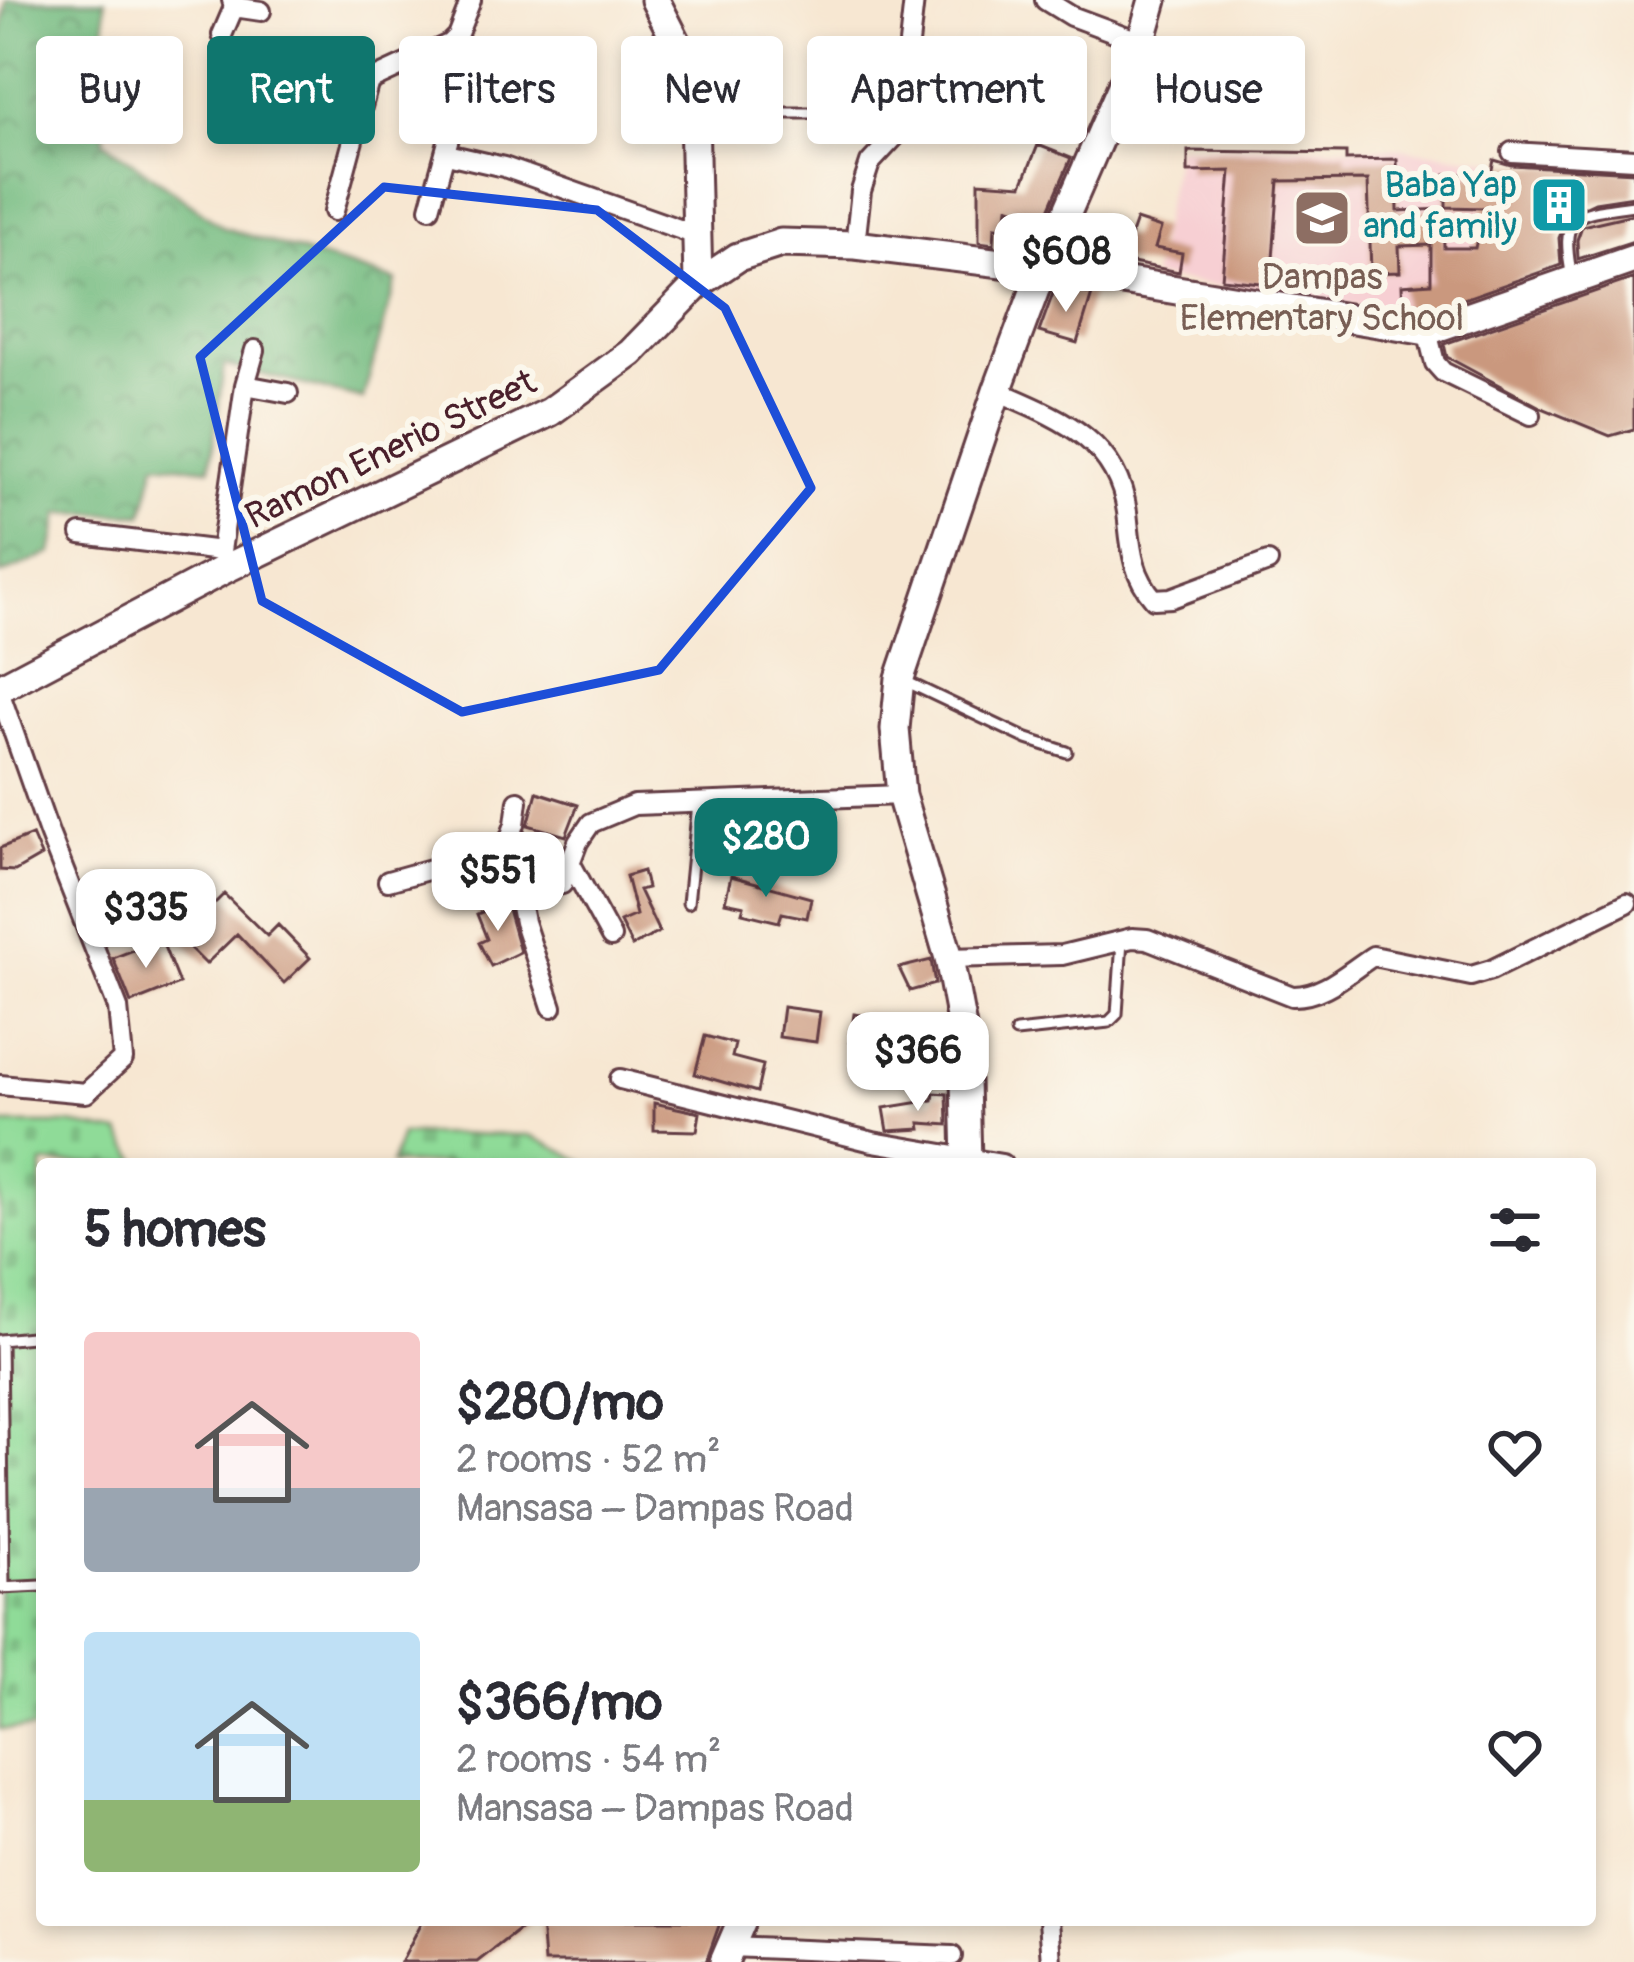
<!DOCTYPE html>
<meta charset="utf-8">
<style>
body{margin:0;font-family:Pangolin,sans-serif;background:#f2f2f3;color:#2b2b33;height:100vh;display:flex;flex-direction:column;font-size:45px;white-space:nowrap}
*{box-sizing:border-box;margin:0}
p{font-size:39px;color:#7c7c81}
.icon{flex:none;width:66px;height:66px;fill:none;stroke:currentColor;stroke-width:2;stroke-linecap:round;stroke-linejoin:round}
.map{position:relative;flex:1;overflow:hidden}
.sheet{position:absolute;left:36px;top:1158px;width:1560px;height:768px;display:flex;flex-direction:column;background:#fff;border-radius:12px;box-shadow:0 6px 18px #0003}
.sheet>*{flex:none}
.banner{position:absolute;left:36px;top:36px;width:1563px;height:108px;display:flex;gap:24px}
.price{position:absolute;translate:-50% -102px;padding:0 27px;border-radius:24px;background:#fff;color:#222;font-size:39px;line-height:78px;filter:drop-shadow(0 3px 6px #0008)}
.price::after{content:'';position:absolute;left:50%;top:72px;width:36px;height:27px;margin-left:-18px;background:inherit;clip-path:polygon(0 0,100% 0,50% 100%)}
.price.current{background:#0f766e;color:#fff}
ul{padding:0;list-style:none}
li{display:flex;align-items:center;gap:36px;height:300px;padding:0 48px}
li span{display:grid;place-items:center;flex:none;width:336px;height:240px;border-radius:12px;color:#555}
li>.icon{margin-inline-start:auto}
span .icon{width:144px;height:144px;fill:#fffc;stroke-width:1}
li b{font-size:51px}
h2{display:flex;justify-content:space-between;align-items:center;height:144px;padding:0 48px;font-size:51px}
.pill{padding:0 42px;border-radius:12px;background:#fff;box-shadow:0 6px 18px #0003;font-size:42px;line-height:108px}
.pill.current{background:#0f766e;color:#fff}
.map>svg:first-child{display:block}
</style>
<div class="map">
<svg width="1634" height="1962" viewBox="0 0 1634 1962">
<defs>
<pattern id="forest-crowns" width="20" height="18" patternUnits="userSpaceOnUse" patternTransform="scale(3)"><rect width="20" height="18" fill="#73bb80"/><path d="M2 6a3 3 0 1 1 6 0M12 15a3 3 0 1 1 6 0" fill="none" stroke="#609769"/></pattern>
<pattern id="cemetery-stones" width="16" height="16" patternUnits="userSpaceOnUse" patternTransform="scale(3)"><rect width="16" height="16" fill="#8fdb98"/><path d="M2 7V4a2 2 0 0 1 4 0v3zM10 15v-3a2 2 0 0 1 4 0v3z" fill="#7dbc83"/></pattern>
</defs>
<rect width="100%" height="100%" fill="#fbf7ec"/>
<filter id="ink" filterUnits="userSpaceOnUse"><feTurbulence type="fractalNoise" baseFrequency=".00833" numOctaves="2"/><feDisplacementMap in="SourceGraphic" scale="24" xChannelSelector="R" yChannelSelector="G"/><feConvolveMatrix kernelMatrix="1 2 1 2 8 2 1 2 1" color-interpolation-filters="sRGB"/></filter>
<filter id="wash" filterUnits="userSpaceOnUse"><feTurbulence type="fractalNoise" baseFrequency=".004" numOctaves="4" result="noise"/><feDisplacementMap in="SourceGraphic" scale="48" xChannelSelector="R" yChannelSelector="G"/><feGaussianBlur stdDeviation="2.7" result="paint"/><feColorMatrix in="noise" values="0 0 0 0 0 0 0 0 0 0 0 0 0 0 0 0 0 1.4 0 .05"/><feComposite in="paint" operator="in"/></filter>
<g filter="url(#wash)">
<rect width="100%" height="100%" fill="#f7e7d2"/>
<!-- built -->
<path fill="#f7cfd3" d="M 1177,147 L 1399,148 L 1494,160 L 1462,307 L 1436,316 L 1152,277 Z"/>
<!-- forest -->
<path fill="url(#forest-crowns)" stroke="#5e6d56" stroke-width="3" d="M 6,0 L 105,0 L 104,141 L 224,228 L 396,281 L 363,399 L 224,365 L 210,468 L 156,463 L 143,514 L 60,513 L 52,553 L 0,575 L 0,50 Z"/>
<!-- cemetery -->
<path fill="url(#cemetery-stones)" stroke="#6c7d62" stroke-width="3" d="M 0,1124 L 70,1124 L 120,1133 L 140,1164 L 42,1164 L 42,1708 L 37,1729 L 0,1729 Z
M 401,1134 L 529,1135 L 589,1164 L 391,1164 Z"/>
<g id="blocks">
<!-- building -->
<path fill="#ca987e" d="M 1038,145 L 1071,158 L 1044,221 L 1008,207 L 1006,228 L 995,227 L 994,244 L 979,242 L 979,182 L 1022,185 Z
M 1188,151 L 1346,153 L 1346,160 L 1397,159 L 1398,211 L 1443,209 L 1444,248 L 1475,248 L 1484,208 L 1446,207 L 1446,174 L 1491,174 L 1494,160 L 1511,165 L 1634,172 L 1634,196 L 1595,202 L 1569,214 L 1559,238 L 1561,265 L 1438,308 L 1410,310 L 1403,309 L 1402,285 L 1431,283 L 1431,245 L 1399,246 L 1400,272 L 1371,273 L 1368,180 L 1279,181 L 1271,284 L 1222,279 L 1231,171 L 1188,172 Z
M 1634,214 L 1634,241 L 1578,259 L 1577,240 L 1582,226 Z
M 1136,220 L 1161,228 L 1155,248 L 1182,253 L 1179,272 L 1071,251 L 1079,230 L 1104,238 L 1106,229 L 1130,237 Z
M 1634,278 L 1634,429 L 1610,436 L 1542,408 L 1447,357 L 1444,344 Z
M 1055,288 L 1092,294 L 1077,343 L 1039,332 Z
M 537,792 L 578,805 L 566,836 L 528,825 Z
M 32,835 L 41,856 L 15,871 L 0,870 L 0,848 Z
M 643,871 L 647,888 L 639,890 L 659,932 L 632,946 L 620,922 L 636,915 L 626,876 Z
M 731,876 L 811,898 L 807,918 L 782,913 L 779,922 L 742,913 L 744,906 L 725,902 Z
M 224,894 L 267,936 L 278,925 L 310,958 L 284,983 L 237,934 L 206,964 L 180,938 Z
M 506,902 L 520,952 L 491,966 L 479,943 L 487,939 L 477,914 Z
M 161,939 L 179,984 L 131,1003 L 113,958 Z
M 931,960 L 935,984 L 910,991 L 899,968 Z
M 783,1007 L 820,1012 L 816,1042 L 779,1037 Z
M 854,1014 L 894,1019 L 890,1048 L 850,1042 Z
M 705,1036 L 735,1044 L 732,1057 L 763,1065 L 757,1092 L 695,1074 Z
M 934,1093 L 947,1094 L 948,1125 L 920,1123 L 921,1129 L 888,1131 L 884,1108 L 933,1100 Z
M 654,1103 L 700,1113 L 697,1131 L 654,1130 Z
M 423,1920 L 531,1920 L 477,1962 L 401,1962 Z
M 541,1920 L 721,1920 L 706,1962 L 544,1962 Z"/>
</g>
</g>
<g filter="url(#ink)">
<use href="#blocks" fill-opacity="0" stroke="#643d44" stroke-width="3"/>
<g fill="none" stroke-linecap="round" stroke-linejoin="round">
<defs>
<path id="lane" d="M 699,113 L 812,113
M 1572,278 C 1559,211 1574,213 1634,205
M 905,681 L 1027,739 L 1067,752
M 688,903 L 698,804
M 1016,1032 L 1109,1022 L 1117,1014 L 1122,941
M 0,1340 L 42,1336
M 1,1340 L 4,1588
M 0,1588 L 42,1586"/>
<path id="street" d="M 1045,0 L 1071,16 L 1141,42
M 234,7 L 261,11
M 222,35 L 234,7 L 232,0
M 422,59 L 423,92 L 447,104 L 453,123 L 430,208
M 1512,152 L 1634,159
M 447,154 L 504,167 L 696,235
M 334,211 L 369,81 L 449,44 L 457,36 L 471,0
M 855,245 L 861,191 L 870,163 L 899,132 L 914,0
M 1427,331 L 1435,363 L 1443,372 L 1531,415
M 245,385 L 288,393
M 997,391 C 1056,417 1117,438 1127,512 C 1131,546 1131,573 1154,599 L 1171,598 L 1268,562
M 81,534 L 221,551
M 227,568 L 221,551 L 245,385 L 255,350
M 0,694 L 49,833 L 118,1008 L 123,1059 L 86,1093 L 0,1085
M 571,864 L 611,937
M 497,874 L 519,896 L 524,922 L 552,1007
M 388,881 L 449,864 L 497,874 L 515,824 L 518,801
M 519,896 L 562,884 L 578,842 L 591,823 L 634,805 L 901,795
M 949,958 L 1062,955 L 1132,938 L 1147,939 L 1292,996 C 1323,997 1348,972 1373,956 L 1471,976 L 1491,970 L 1627,903
M 620,1079 L 873,1142 L 1002,1164
M 1048,1920 L 1051,1962
M 730,1947 L 952,1956"/>
<path id="secondary" d="M 655,0 L 686,61 L 694,113 L 698,284
M 0,688 L 227,568 L 550,412 L 631,353 L 698,284 L 738,257 L 781,243 L 855,245 L 1043,268 L 1427,331 L 1634,259
M 967,1164 L 964,1038 L 949,958 L 901,795 L 895,729 L 900,678 L 997,391 L 1043,268 L 1141,42 L 1153,0
M 724,1962 L 742,1920"/>
</defs>
<!-- lane casing -->
<use href="#lane" stroke="#643d44" stroke-width="15"/>
<!-- street casing -->
<use href="#street" stroke="#643d44" stroke-width="24"/>
<!-- secondary casing -->
<use href="#secondary" stroke="#643d44" stroke-width="33"/>
<!-- lane -->
<use href="#lane" stroke="#fff" stroke-width="9"/>
<!-- street -->
<use href="#street" stroke="#fff" stroke-width="18"/>
<!-- secondary -->
<use href="#secondary" stroke="#fff" stroke-width="27"/>
</g>
</g>
<!-- marked area -->
<path fill="none" stroke="#1d4ed8" stroke-width="9" stroke-linejoin="round" d="M 384,187 L 597,210 L 725,308 L 811,488 L 659,670 L 462,712 L 262,601 L 200,357 Z"/>
<!-- icons -->
<defs>
<symbol id="building-square" viewBox="-11 -11 22 22"><rect x="-9" y="-9" width="18" height="18" rx="4" fill="#0f9aa8" stroke="#fbf7ec"/><path d="M-4-6H4V6H1V3H-1V6H-4ZM-2.5-4.3h1.7v1.8h-1.7ZM.8-4.3h1.7v1.8H.8ZM-2.5-1h1.7V.8h-1.7ZM.8-1h1.7V.8H.8Z" fill="#fff"/></symbol>
<symbol id="school-square" viewBox="-11 -11 22 22"><rect x="-9" y="-9" width="18" height="18" rx="4" fill="#8d6e63" stroke="#fbf7ec"/><path d="M0-5L7-2L0 1L-7-2ZM-4 1L0 2.5L4 1V4Q0 6-4 4Z" fill="#fff"/></symbol>
</defs>
<g fill-rule="evenodd">
<use href="#building-square" x="1526" y="172" width="66" height="66"/>
<use href="#school-square" x="1289" y="185" width="66" height="66"/>
</g>
<g text-anchor="middle" stroke-width="12" stroke-linejoin="round" paint-order="stroke">
<!-- culture labels -->
<g font-size="36" fill="#0d838f" stroke="#fbf7ec" text-anchor="end">
<text x="1517" y="197">Baba Yap<tspan x="1517" dy="41">and family</tspan></text>
</g>
<!-- education labels -->
<g font-size="36" fill="#785e54" stroke="#fbf7ec">
<text x="1322" y="289">Dampas<tspan x="1322" dy="41">Elementary School</tspan></text>
</g>
<!-- street labels -->
<g font-size="36" fill="#4a1f2b" stroke="#fbf7ec">
<text transform="translate(390 448) rotate(-26)" y="13">Ramon Enerio Street</text>
</g>
</g>
</svg>
<b class="price" style="left:1066px;top:315px">$608</b>
<b class="price current" style="left:766px;top:900px">$280</b>
<b class="price" style="left:498px;top:934px">$551</b>
<b class="price" style="left:146px;top:971px">$335</b>
<b class="price" style="left:918px;top:1114px">$366</b>
<div class="banner">
<a class="pill">Buy</a>
<a class="pill current">Rent</a>
<a class="pill">Filters</a>
<a class="pill">New</a>
<a class="pill">Apartment</a>
<a class="pill">House</a>
</div>
<section class="sheet">
<h2>5 homes<svg class="icon" aria-label="filters" viewBox="0 0 24 24"><path d="M4 7h16M4 17h16"/><circle cx="9" cy="7" r="2"/><circle cx="15" cy="17" r="2"/></svg></h2>
<ul>
<li><span style="background:linear-gradient(#f6c9c9 65%,#9aa5b1 0)"><svg class="icon" aria-label="home" viewBox="0 0 24 24"><path d="M3 11l9-7 9 7M6 9v11h12V9"/></svg></span><div><b>$280/mo</b><p>2 rooms · 52 m²</p><p>Mansasa – Dampas Road</p></div><svg class="icon" aria-label="heart" viewBox="0 0 24 24"><path d="M12 20l-8-8c-3-5 5-10 8-4 3-6 11-1 8 4z"/></svg></li>
<li><span style="background:linear-gradient(#bfe0f5 70%,#8fb573 0)"><svg class="icon" aria-label="home" viewBox="0 0 24 24"><path d="M3 11l9-7 9 7M6 9v11h12V9"/></svg></span><div><b>$366/mo</b><p>2 rooms · 54 m²</p><p>Mansasa – Dampas Road</p></div><svg class="icon" aria-label="heart" viewBox="0 0 24 24"><path d="M12 20l-8-8c-3-5 5-10 8-4 3-6 11-1 8 4z"/></svg></li>
</ul>
</section>
</div>
